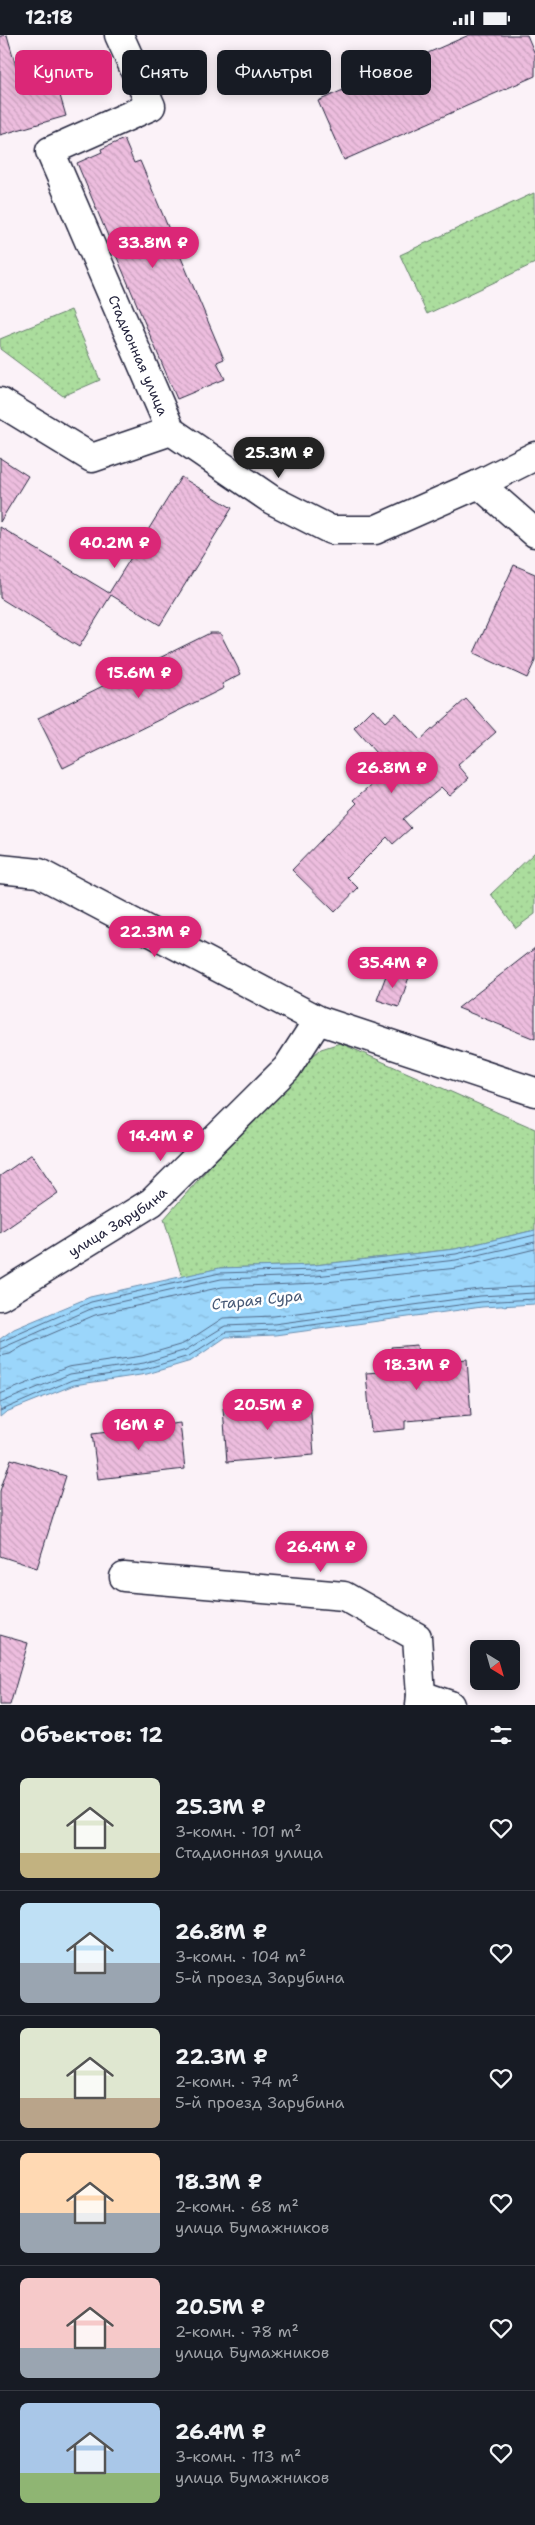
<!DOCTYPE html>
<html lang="ru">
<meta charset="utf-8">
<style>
body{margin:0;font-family:"Shantell Sans",sans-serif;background:#242831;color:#f1f3f6;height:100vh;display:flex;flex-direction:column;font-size:19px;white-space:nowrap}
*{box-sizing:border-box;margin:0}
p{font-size:16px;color:#9ea1a6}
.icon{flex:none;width:28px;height:28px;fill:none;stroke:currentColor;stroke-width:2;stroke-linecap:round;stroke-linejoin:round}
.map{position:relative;height:1670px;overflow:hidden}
.sheet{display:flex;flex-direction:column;background:#171b24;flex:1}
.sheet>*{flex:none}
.banner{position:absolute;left:15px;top:15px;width:505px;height:45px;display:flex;gap:10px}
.needle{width:32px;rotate:143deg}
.fabs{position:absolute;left:470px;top:1605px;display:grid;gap:10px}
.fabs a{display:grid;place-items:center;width:50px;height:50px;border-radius:8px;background:#171b24;box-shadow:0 2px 12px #0003;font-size:25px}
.price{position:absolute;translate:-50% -42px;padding:0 11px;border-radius:18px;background:#db2777;color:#fff;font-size:16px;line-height:32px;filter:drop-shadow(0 1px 2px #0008)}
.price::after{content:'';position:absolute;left:50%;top:30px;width:15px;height:11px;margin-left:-8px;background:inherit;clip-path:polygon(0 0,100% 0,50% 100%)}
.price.selected{background:#222;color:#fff}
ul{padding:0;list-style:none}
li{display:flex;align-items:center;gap:15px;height:125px;padding:0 20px}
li+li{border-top:1px solid #363941}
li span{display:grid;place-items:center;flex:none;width:140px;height:100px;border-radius:8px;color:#555}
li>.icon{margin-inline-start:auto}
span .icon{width:60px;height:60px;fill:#fffc;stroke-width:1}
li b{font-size:21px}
h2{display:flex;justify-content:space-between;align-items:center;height:60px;padding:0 20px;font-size:21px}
.chip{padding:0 18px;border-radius:8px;background:#171b24;box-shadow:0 2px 12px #0003;font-size:18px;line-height:45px}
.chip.selected{background:#db2777;color:#fff}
.status{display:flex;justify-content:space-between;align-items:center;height:35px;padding:0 25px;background:#171b24;direction:ltr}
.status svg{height:14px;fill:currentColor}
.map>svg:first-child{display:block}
</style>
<div class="status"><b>12:18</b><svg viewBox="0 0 49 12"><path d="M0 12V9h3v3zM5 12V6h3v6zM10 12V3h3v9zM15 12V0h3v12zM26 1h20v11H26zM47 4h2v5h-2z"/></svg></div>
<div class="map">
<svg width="535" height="1670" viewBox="0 0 535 1670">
<defs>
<pattern id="green-dots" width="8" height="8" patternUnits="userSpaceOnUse" patternTransform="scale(1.25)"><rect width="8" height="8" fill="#abdd9d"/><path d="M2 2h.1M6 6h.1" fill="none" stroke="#93bd88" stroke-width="1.8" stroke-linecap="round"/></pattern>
<pattern id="water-ripples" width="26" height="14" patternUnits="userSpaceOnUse" patternTransform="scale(1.25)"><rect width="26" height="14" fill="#9bd6fb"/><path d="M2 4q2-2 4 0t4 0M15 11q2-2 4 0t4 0" fill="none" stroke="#85b7d8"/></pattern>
<pattern id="building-back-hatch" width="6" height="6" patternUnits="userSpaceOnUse" patternTransform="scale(1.25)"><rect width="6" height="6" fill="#edbdde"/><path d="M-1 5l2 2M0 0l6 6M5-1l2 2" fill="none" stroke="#cba2bf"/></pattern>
</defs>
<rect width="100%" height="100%" fill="#fbf2f8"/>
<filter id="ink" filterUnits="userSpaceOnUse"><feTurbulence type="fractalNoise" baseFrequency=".02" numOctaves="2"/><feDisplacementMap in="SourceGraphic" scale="10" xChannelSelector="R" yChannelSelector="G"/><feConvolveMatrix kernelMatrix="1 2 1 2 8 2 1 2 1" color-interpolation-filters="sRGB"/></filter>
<g filter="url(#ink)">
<!-- green -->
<path fill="url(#green-dots)" stroke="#66806c" d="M 534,158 L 535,228 L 427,279 L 400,220 Z
M 71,275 L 100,345 L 63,361 L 0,314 L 0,304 Z
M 535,817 L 535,879 L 516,893 L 491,859 Z
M 340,1008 L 535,1094 L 535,1195 L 455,1214 L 315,1230 L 220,1233 L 182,1242 L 164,1184 L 285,1045 L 321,1014 Z"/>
<!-- water -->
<path fill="url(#water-ripples)" stroke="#6b8eae" d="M 535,1195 L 535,1269 L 482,1272 L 275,1300 L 226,1302 L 191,1326 L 147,1339 L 74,1350 L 6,1377 L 0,1382 L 0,1304 L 14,1294 L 90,1262 L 220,1233 L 315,1230 L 455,1214 Z"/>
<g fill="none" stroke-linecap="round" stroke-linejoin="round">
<!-- shore -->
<path stroke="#526a88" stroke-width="1" d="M 0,1307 L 91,1267 L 220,1238 L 316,1235 L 456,1219 L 535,1200
M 0,1314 L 93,1273 L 221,1244 L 316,1241 L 456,1225 L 535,1207
M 0,1321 L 10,1319 L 23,1311 L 95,1280 L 222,1252 L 317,1248 L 457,1233 L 535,1214
M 0,1359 L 68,1332 L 142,1321 L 183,1309 L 223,1283 L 274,1281 L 479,1254 L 535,1251
M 0,1368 L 70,1339 L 144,1328 L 186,1315 L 225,1291 L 274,1289 L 480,1261 L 535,1258
M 0,1376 L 72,1345 L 145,1334 L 189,1321 L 226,1297 L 275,1295 L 481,1267 L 535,1264"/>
</g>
<!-- building -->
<path fill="url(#building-back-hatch)" stroke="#22223b" d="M 7,0 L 23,56 L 56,47 L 66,81 L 0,100 L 0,1 Z
M 469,0 L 527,0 L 535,19 L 535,41 L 344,125 L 318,66 Z
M 124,104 L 134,128 L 140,126 L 224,324 L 217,327 L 225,344 L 177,364 L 77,128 L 102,117 L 101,114 Z
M 0,423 L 28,441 L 0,487 Z
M 181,442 L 232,473 L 160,590 L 111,560 L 79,612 L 0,563 L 0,492 L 109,558 Z
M 514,530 L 535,539 L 535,626 L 527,643 L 474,618 Z
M 210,598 L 220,598 L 241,639 L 222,649 L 224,653 L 63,733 L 38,683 Z
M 466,664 L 496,697 L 458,730 L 469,743 L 449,760 L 441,752 L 403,784 L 411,793 L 393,809 L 387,802 L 347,842 L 358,853 L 335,877 L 292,835 L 357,768 L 354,765 L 390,734 L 354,693 L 373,674 L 385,687 L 395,678 L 420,705 Z
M 535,913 L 535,1004 L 458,973 Z
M 388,935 L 409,942 L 399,972 L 377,965 Z
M 32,1119 L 58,1158 L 0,1198 L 0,1141 Z
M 417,1310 L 419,1329 L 467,1324 L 471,1381 L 405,1386 L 405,1394 L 371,1397 L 366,1338 L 393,1336 L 391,1312 Z
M 310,1366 L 314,1420 L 227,1427 L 223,1373 Z
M 180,1388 L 185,1434 L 98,1444 L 92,1399 Z
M 11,1424 L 66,1441 L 37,1533 L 0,1521 L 0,1456 Z
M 0,1600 L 28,1608 L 10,1670 L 0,1670 Z"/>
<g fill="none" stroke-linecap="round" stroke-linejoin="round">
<defs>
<g id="minor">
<path id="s1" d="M 119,0 L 151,71 L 50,116 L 171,396"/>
<path d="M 0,367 L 92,423 L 171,396 L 272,465 L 331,495 L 375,495 L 479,449 L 535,498"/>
<path d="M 479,449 L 535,421"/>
<path d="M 0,834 L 39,838 L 318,985 L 535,1057"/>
<path id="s2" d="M 0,1261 L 152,1167 L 287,1033 L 318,985"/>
<path d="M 124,1542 L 344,1561 L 417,1602 L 421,1660"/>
<path d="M 420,1670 L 421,1660 L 450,1670"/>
</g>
</defs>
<!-- minor casing -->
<use href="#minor" stroke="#22223b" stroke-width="31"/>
<!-- minor -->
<use href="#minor" stroke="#fff" stroke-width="28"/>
</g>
</g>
<g text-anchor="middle" stroke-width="5" stroke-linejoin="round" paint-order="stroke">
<!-- street labels -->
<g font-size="14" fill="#22223b" stroke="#fff">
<text dy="5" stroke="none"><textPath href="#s1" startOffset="411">Стадионная улица</textPath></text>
<text dy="5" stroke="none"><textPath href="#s2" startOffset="139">улица Зарубина</textPath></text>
</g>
<!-- water labels -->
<g font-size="15" font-style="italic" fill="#465875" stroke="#fff">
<text transform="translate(257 1265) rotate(-6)" y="5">Старая Сура</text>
</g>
</g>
</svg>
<div class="fabs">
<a><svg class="needle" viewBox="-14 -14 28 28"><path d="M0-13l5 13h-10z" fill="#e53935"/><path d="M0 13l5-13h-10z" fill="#9ea1a6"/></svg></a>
</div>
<b class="price" style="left:153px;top:234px">33.8M ₽</b>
<b class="price selected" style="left:279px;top:444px">25.3M ₽</b>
<b class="price" style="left:115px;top:534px">40.2M ₽</b>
<b class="price" style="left:139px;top:664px">15.6M ₽</b>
<b class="price" style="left:392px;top:759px">26.8M ₽</b>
<b class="price" style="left:155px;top:923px">22.3M ₽</b>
<b class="price" style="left:393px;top:954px">35.4M ₽</b>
<b class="price" style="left:161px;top:1127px">14.4M ₽</b>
<b class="price" style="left:417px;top:1356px">18.3M ₽</b>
<b class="price" style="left:268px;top:1396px">20.5M ₽</b>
<b class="price" style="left:139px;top:1416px">16M ₽</b>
<b class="price" style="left:321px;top:1538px">26.4M ₽</b>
<div class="banner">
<a class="chip selected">Купить</a>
<a class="chip">Снять</a>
<a class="chip">Фильтры</a>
<a class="chip">Новое</a>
</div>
</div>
<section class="sheet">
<h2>Объектов: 12<svg class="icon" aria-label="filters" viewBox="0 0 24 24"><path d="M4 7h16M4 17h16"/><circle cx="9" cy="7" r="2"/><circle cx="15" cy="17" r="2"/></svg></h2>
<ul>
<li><span style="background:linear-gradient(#dfe7d0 75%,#c2b280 0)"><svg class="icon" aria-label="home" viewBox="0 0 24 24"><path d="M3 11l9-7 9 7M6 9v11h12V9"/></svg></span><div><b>25.3M ₽</b><p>3-комн. · 101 m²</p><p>Стадионная улица</p></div><svg class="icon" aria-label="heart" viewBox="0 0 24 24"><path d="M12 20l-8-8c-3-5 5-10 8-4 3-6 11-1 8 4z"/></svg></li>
<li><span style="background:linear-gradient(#bfe0f5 60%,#9aa5b1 0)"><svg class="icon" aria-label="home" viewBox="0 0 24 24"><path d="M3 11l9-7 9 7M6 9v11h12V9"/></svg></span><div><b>26.8M ₽</b><p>3-комн. · 104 m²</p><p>5-й проезд Зарубина</p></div><svg class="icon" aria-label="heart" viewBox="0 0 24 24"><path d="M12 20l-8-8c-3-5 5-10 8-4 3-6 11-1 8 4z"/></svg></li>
<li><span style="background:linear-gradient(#dfe7d0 70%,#b9a48a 0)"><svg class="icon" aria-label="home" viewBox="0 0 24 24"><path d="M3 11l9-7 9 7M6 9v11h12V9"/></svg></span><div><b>22.3M ₽</b><p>2-комн. · 74 m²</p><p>5-й проезд Зарубина</p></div><svg class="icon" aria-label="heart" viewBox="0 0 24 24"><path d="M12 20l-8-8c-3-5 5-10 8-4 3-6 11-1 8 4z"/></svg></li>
<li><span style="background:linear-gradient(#ffd9b3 60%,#9aa5b1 0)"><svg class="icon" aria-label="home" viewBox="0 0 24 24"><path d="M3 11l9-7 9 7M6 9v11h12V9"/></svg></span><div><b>18.3M ₽</b><p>2-комн. · 68 m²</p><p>улица Бумажников</p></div><svg class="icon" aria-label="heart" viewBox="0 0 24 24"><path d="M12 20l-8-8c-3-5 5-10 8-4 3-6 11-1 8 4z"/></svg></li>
<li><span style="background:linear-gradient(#f6c9c9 70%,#9aa5b1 0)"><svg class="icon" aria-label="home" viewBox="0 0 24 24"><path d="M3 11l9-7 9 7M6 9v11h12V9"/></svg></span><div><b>20.5M ₽</b><p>2-комн. · 78 m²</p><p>улица Бумажников</p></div><svg class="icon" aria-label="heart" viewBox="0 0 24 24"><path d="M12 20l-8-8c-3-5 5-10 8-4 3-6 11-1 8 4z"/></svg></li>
<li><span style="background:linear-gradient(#a9c7e8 70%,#8fb573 0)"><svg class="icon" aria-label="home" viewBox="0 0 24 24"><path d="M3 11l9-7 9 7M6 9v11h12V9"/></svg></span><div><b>26.4M ₽</b><p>3-комн. · 113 m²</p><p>улица Бумажников</p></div><svg class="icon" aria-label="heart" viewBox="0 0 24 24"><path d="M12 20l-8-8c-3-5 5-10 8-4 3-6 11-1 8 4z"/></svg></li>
</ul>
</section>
